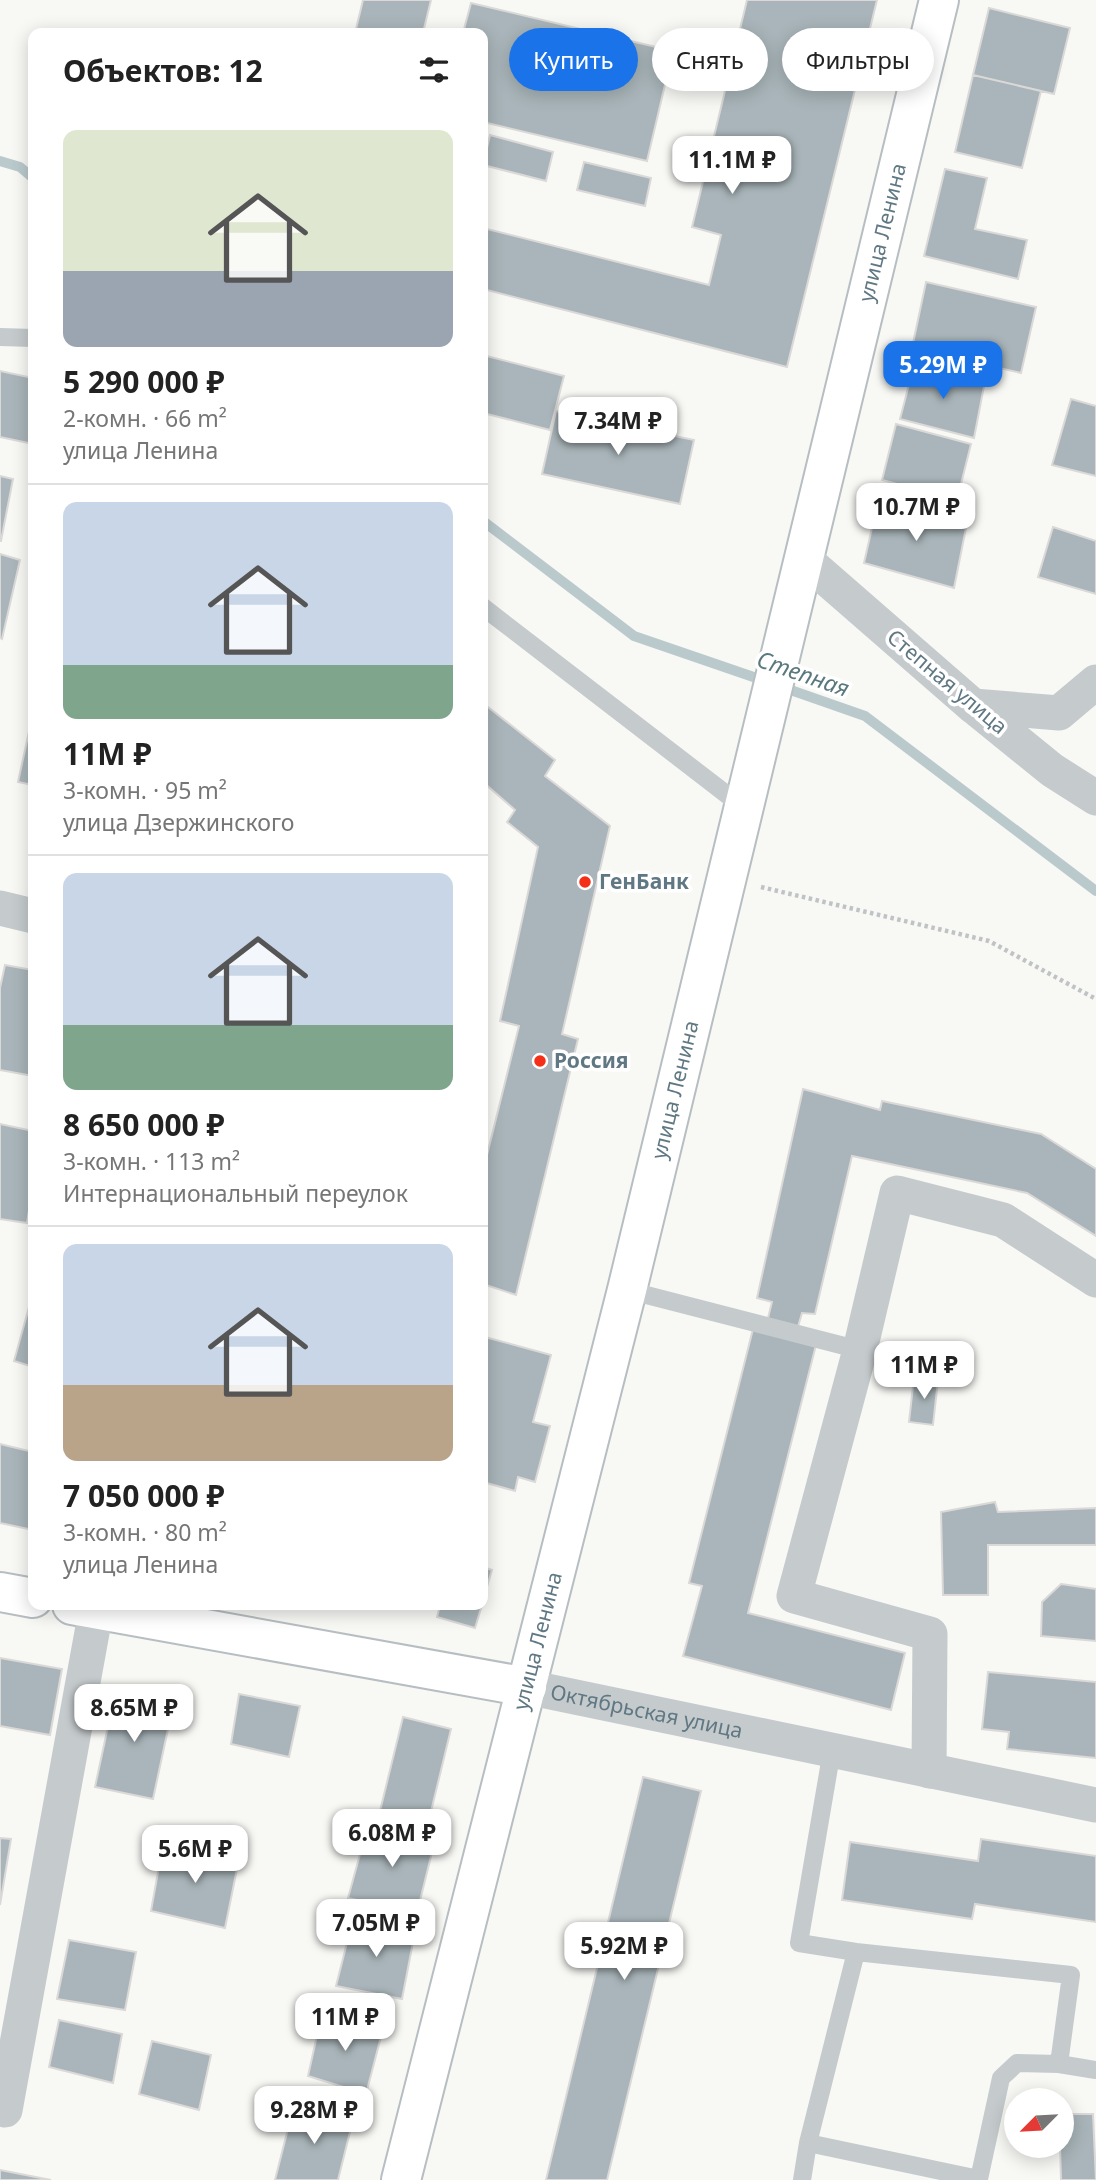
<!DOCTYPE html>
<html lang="ru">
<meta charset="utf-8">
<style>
body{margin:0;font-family:"Noto Sans",sans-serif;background:#f6f6f6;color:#222;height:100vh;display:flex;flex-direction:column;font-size:26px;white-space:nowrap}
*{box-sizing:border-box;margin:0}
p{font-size:23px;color:#767676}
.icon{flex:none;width:38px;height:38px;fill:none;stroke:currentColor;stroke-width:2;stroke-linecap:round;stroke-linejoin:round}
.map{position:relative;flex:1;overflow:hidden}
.details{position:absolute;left:28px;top:28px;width:460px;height:1582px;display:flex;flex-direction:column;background:#fff;border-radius:14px;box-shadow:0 4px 18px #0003}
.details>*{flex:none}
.guide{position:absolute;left:509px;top:28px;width:481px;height:63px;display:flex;gap:14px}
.needle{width:46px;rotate:246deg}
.tools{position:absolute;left:1004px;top:2088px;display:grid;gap:14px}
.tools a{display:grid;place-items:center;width:70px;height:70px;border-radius:50%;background:#fff;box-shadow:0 4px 18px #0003;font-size:35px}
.price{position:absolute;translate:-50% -60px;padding:0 16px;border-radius:14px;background:#fff;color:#222;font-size:23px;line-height:46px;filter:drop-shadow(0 2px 4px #0008)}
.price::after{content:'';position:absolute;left:50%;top:42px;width:21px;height:16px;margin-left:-10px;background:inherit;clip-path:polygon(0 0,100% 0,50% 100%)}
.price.current{background:#1a73e8;color:#fff}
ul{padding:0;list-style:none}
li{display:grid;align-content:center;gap:14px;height:371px;padding:0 35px}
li+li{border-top:2px solid #e0e0e0}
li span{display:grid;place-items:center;height:217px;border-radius:14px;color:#555}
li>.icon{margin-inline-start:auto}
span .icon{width:126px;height:126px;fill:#fffc;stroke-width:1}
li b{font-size:30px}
h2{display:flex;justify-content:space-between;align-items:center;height:84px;padding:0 35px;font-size:30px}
.chip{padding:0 24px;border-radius:32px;background:#fff;box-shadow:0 4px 18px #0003;font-size:24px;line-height:63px}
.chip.current{background:#1a73e8;color:#fff}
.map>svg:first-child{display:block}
</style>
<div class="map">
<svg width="1096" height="2180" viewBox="0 0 1096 2180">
<rect width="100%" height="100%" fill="#f8f8f5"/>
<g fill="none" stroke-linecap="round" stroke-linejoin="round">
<!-- stream -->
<path stroke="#bacacc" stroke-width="10" d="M 0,161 L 20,167 L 33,178
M 483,521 L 634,636 L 768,682
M 782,687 L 865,716 L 1096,891"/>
</g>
<!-- building -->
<path fill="#a9b5ba" stroke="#dad9d7" stroke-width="2" d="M 363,0 L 431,0 L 423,33 L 355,33 Z
M 747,0 L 877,0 L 787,367 L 483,289 L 483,228 L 709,285 L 721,235 L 692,227 Z
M 471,3 L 673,51 L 647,161 L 483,122 L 483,33 L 463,33 Z
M 989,8 L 1070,28 L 1054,94 L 973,75 Z
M 973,75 L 1041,91 L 1022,168 L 955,152 Z
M 490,135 L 553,152 L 546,181 L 483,165 Z
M 584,162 L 651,178 L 645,206 L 577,190 Z
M 945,169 L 987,178 L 975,229 L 1027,240 L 1018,279 L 924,256 Z
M 926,282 L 1036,307 L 1021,373 L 912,348 Z
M 483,355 L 564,376 L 550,430 L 483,413 Z
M 914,365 L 985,381 L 974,438 L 900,419 Z
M 0,371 L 33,378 L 33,444 L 0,437 Z
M 1071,399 L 1096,406 L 1096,476 L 1052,465 Z
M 556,411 L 694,440 L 680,504 L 542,474 Z
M 896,424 L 971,444 L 957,500 L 882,480 Z
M 0,476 L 13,479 L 1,541 L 0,541 Z
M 879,497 L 967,523 L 954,588 L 864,563 Z
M 1053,527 L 1096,541 L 1096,594 L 1038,577 Z
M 0,554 L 20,560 L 2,639 L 0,638 Z
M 483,703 L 555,760 L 545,776 L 610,826 L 562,1034 L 578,1039 L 516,1295 L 483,1284 L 483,1171 L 519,1026 L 500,1021 L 538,847 L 507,822 L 515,810 L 483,782 Z
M 33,713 L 33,785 L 18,782 Z
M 5,965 L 33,970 L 33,1076 L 0,1070 L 0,988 Z
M 803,1089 L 880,1110 L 882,1101 L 1041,1134 L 1096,1169 L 1096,1236 L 1027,1193 L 852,1156 L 815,1314 L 802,1313 L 797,1330 L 767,1322 L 772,1302 L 757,1298 Z
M 0,1124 L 33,1131 L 33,1186 L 27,1223 L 0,1219 Z
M 31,1300 L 33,1301 L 33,1367 L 14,1361 Z
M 754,1325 L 817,1341 L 748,1613 L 905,1653 L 891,1710 L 683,1656 L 702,1586 L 689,1583 Z
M 485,1337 L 551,1355 L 533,1422 L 550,1426 L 535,1482 L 518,1477 L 515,1491 L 483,1482 L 483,1343 Z
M 914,1377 L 938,1380 L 933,1425 L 909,1422 Z
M 0,1444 L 33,1452 L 33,1530 L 0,1523 Z
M 995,1502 L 998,1512 L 1096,1508 L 1096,1545 L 988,1545 L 988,1595 L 943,1595 L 941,1512 Z
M 483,1567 L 492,1570 L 483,1600 Z
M 1061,1584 L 1096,1589 L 1096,1641 L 1041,1636 L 1042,1602 Z
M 440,1605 L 482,1605 L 475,1628 L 437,1617 Z
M 0,1658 L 62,1669 L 50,1735 L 0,1726 Z
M 988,1672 L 1096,1682 L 1096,1758 L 1007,1749 L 1009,1732 L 982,1729 Z
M 116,1689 L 174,1701 L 153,1799 L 95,1787 Z
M 239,1694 L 300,1706 L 289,1757 L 231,1744 Z
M 403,1717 L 451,1729 L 427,1828 L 379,1815 Z
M 643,1777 L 701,1791 L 607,2180 L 546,2180 Z
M 368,1825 L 435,1840 L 417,1913 L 348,1898 Z
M 0,1838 L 11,1839 L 0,1905 Z
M 981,1839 L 1096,1856 L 1096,1922 L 975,1904 L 972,1919 L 842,1900 L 850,1842 L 978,1861 Z
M 163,1844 L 239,1859 L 225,1928 L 151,1911 Z
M 353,1919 L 415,1932 L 402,1999 L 336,1986 Z
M 69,1940 L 136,1952 L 125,2010 L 57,1999 Z
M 322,2013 L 383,2029 L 366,2094 L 308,2076 Z
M 59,2020 L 122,2034 L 113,2083 L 49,2067 Z
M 152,2041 L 211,2055 L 199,2110 L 139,2094 Z
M 294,2105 L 353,2120 L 338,2180 L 275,2180 Z
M 1062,2114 L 1093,2114 L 1096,2180 L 1061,2180 L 1060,2146 L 1062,2146 Z
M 0,2170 L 51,2180 L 0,2180 Z"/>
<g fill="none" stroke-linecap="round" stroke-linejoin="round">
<defs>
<g id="secondary">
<path d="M 0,1592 L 33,1598"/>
<path d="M 72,1605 L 527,1687"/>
<path id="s2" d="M 401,2180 L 627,1290 L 939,0"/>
</g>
</defs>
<!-- secondary casing -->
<use href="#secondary" stroke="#b7bec2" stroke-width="42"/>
<!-- path -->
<path stroke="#c0c3c5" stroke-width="4.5" stroke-dasharray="3.5 3.5" stroke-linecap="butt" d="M 761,887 L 989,941 L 1096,999"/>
<!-- lane -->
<path stroke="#c5cacd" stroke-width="18" d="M 0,337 L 33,338
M 483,607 L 743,807
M 627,1290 L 860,1350
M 832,1750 L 799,1943 L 856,1952 L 1071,1975 L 1059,2064 L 1096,2070
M 808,2143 L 979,2179 L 1001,2078 L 1017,2063 L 1059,2064
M 802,2180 L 808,2143 L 856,1952"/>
<!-- street -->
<g stroke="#c5cacd" stroke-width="35">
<path d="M 803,558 L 973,706 L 1052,770 L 1096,798"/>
<path d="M 973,706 L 1059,713 L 1096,682"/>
<path d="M 0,908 L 33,916"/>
<path id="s1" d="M 527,1687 L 1096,1805"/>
<path d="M 929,1771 L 930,1634 L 794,1596 L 860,1350 L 897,1193 L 1003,1220 L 1096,1280"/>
<path d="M 5,2110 L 97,1605"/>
</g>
<!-- secondary -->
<use href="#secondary" stroke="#fff" stroke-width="38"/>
</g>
<!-- markers -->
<g fill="#f52e18" stroke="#fff" stroke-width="2.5">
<circle cx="585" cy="882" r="7"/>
<circle cx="540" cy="1061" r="7"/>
</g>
<g text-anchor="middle" stroke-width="7" stroke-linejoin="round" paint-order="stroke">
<!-- street labels -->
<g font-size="21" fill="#607883" stroke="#fff">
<text dy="7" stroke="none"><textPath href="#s2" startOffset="2006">улица Ленина</textPath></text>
<text transform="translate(947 682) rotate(40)" y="7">Степная улица</text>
<text dy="7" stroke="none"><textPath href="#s2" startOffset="1124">улица Ленина</textPath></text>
<text dy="7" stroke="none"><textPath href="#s2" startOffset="556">улица Ленина</textPath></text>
<text dy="7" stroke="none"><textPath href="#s1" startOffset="122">Октябрьская улица</textPath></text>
</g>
<!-- poi labels -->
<g font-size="21" font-weight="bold" fill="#607883" stroke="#fff" text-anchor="start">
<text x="599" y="889">ГенБанк</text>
<text x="554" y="1068">Россия</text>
</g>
<!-- water labels -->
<g font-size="23" font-style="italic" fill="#5a787d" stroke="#fff">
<text transform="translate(803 674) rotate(19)" y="8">Степная</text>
</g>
</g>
</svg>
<div class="tools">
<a><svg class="needle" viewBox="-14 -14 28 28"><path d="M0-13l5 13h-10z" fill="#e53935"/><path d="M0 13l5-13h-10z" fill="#767676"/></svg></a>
</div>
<b class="price" style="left:732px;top:196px">11.1M ₽</b>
<b class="price current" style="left:943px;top:401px">5.29M ₽</b>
<b class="price" style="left:618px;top:457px">7.34M ₽</b>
<b class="price" style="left:916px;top:543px">10.7M ₽</b>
<b class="price" style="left:924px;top:1401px">11M ₽</b>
<b class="price" style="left:134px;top:1744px">8.65M ₽</b>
<b class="price" style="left:392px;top:1869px">6.08M ₽</b>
<b class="price" style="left:195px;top:1885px">5.6M ₽</b>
<b class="price" style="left:376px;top:1959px">7.05M ₽</b>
<b class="price" style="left:624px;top:1982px">5.92M ₽</b>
<b class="price" style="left:345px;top:2053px">11M ₽</b>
<b class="price" style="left:314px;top:2146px">9.28M ₽</b>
<div class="guide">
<a class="chip current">Купить</a>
<a class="chip">Снять</a>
<a class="chip">Фильтры</a>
</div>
<section class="details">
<h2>Объектов: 12<svg class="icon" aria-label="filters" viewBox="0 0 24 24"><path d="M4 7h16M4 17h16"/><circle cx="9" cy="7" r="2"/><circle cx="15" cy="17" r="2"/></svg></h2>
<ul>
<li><span style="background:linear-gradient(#dfe7d0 65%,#9aa5b1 0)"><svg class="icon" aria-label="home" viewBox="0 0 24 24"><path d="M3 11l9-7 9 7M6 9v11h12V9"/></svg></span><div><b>5 290 000 ₽</b><p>2-комн. · 66 m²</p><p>улица Ленина</p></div></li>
<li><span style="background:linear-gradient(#c9d6e8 75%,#7fa58c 0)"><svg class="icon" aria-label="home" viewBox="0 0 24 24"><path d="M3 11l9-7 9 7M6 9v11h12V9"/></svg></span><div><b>11M ₽</b><p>3-комн. · 95 m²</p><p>улица Дзержинского</p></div></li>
<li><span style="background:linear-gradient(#c9d6e8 70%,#7fa58c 0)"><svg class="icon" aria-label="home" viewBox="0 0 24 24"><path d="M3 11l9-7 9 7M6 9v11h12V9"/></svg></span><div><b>8 650 000 ₽</b><p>3-комн. · 113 m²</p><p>Интернациональный переулок</p></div></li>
<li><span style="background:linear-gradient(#c9d6e8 65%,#b9a48a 0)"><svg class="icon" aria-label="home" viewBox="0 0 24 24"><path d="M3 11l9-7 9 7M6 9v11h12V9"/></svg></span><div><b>7 050 000 ₽</b><p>3-комн. · 80 m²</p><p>улица Ленина</p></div></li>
</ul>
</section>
</div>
